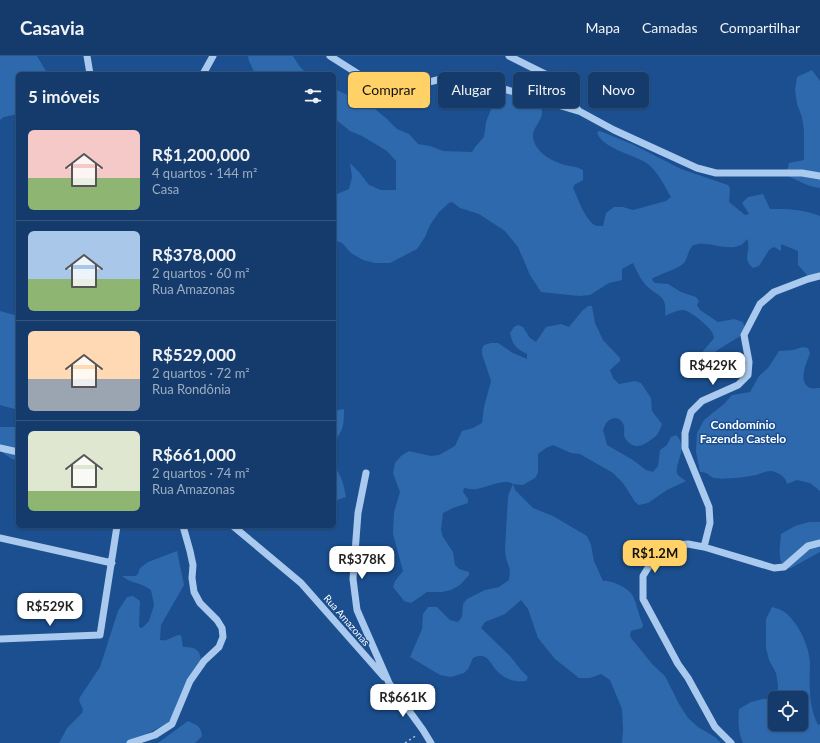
<!DOCTYPE html>
<html lang="pt">
<meta charset="utf-8">
<style>
body{margin:0;font-family:Lato,sans-serif;background:#1d4271;color:#f1f3f6;height:100vh;display:flex;flex-direction:column;font-size:15px;white-space:nowrap}
*{box-sizing:border-box;margin:0}
p{font-size:13px;color:#9dadc1}
.icon{flex:none;width:22px;height:22px;fill:none;stroke:currentColor;stroke-width:2;stroke-linecap:round;stroke-linejoin:round}
.map{position:relative;flex:1;overflow:hidden}
.drawer{position:absolute;left:16px;top:16px;width:320px;height:456px;display:flex;flex-direction:column;background:#143b6b;border-radius:6px;box-shadow:0 1px 3px #0004,0 0 0 1px #33557e}
.drawer>*{flex:none}
.guide{position:absolute;left:348px;top:16px;width:380px;height:36px;display:flex;gap:8px}
.buttons{position:absolute;left:768px;top:635px;display:grid;gap:8px}
.buttons a{display:grid;place-items:center;width:40px;height:40px;border-radius:6px;background:#143b6b;box-shadow:0 1px 3px #0004,0 0 0 1px #33557e;font-size:20px}
.price{position:absolute;translate:-50% -34px;padding:0 9px;border-radius:8px;background:#fff;color:#222;font-size:13px;line-height:26px;filter:drop-shadow(0 1px 2px #0008)}
.price::after{content:'';position:absolute;left:50%;top:24px;width:12px;height:9px;margin-left:-6px;background:inherit;clip-path:polygon(0 0,100% 0,50% 100%)}
.price.active{background:#ffd166;color:#111}
ul{padding:0;list-style:none}
li{display:flex;align-items:center;gap:12px;height:100px;padding:0 12px}
li+li{border-top:1px solid #33557e}
li span{display:grid;place-items:center;flex:none;width:112px;height:80px;border-radius:6px;color:#555}
li>.icon{margin-inline-start:auto}
span .icon{width:48px;height:48px;fill:#fffc;stroke-width:1}
li b{font-size:17px}
h2{display:flex;justify-content:space-between;align-items:center;height:48px;padding:0 12px;font-size:17px}
.chip{padding:0 14px;border-radius:6px;background:#143b6b;box-shadow:0 1px 3px #0004,0 0 0 1px #33557e;font-size:14px;line-height:36px}
.chip.active{background:#ffd166;color:#111}
header{display:flex;align-items:center;gap:24px;box-sizing:border-box;height:56px;padding:0 20px;background:#143b6b;border-bottom:1px solid #33557e}
header strong{font-size:19px}
nav{display:flex;gap:22px;margin-inline-start:auto;font-size:14px}
.map>svg:first-child{display:block}
</style>
<header>
<strong>Casavia</strong>
<nav><a>Mapa</a><a>Camadas</a><a>Compartilhar</a></nav>
</header>
<div class="map">
<svg width="820" height="687" viewBox="0 0 820 687">
<rect width="100%" height="100%" fill="#1b4f8f"/>
<!-- green -->
<path fill="#2e69ad" d="M 0,0 L 37,0 L 46,15 L 46,18 L 18,18 L 18,58 L 4,61 L 0,64 Z
M 248,0 L 293,0 L 300,11 L 307,18 L 255,18 L 249,5 Z
M 812,14 L 820,25 L 820,132 C 808,131 797,124 786,119 L 789,107 L 804,104 L 804,75 L 802,61 L 797,48 L 795,34 L 797,21 Z
M 334,33 L 346,38 L 375,53 L 387,63 L 397,73 L 409,78 L 418,88 L 430,90 L 443,95 L 472,96 L 475,91 L 484,81 L 486,66 L 491,53 L 485,39 C 489,38 494,36 498,36 C 510,36 531,42 541,48 C 541,51 542,55 542,58 C 541,65 534,71 533,78 C 532,92 547,103 559,107 C 568,111 574,109 583,114 L 583,124 L 574,129 L 573,132 C 578,142 586,167 597,170 C 597,170 602,170 603,170 L 606,157 L 614,151 L 623,151 L 633,154 L 666,145 L 671,141 C 665,131 658,116 648,108 C 636,99 600,92 597,76 L 600,75 L 634,89 L 681,113 L 728,129 L 730,132 L 729,146 L 745,159 L 749,158 L 742,147 L 748,141 L 763,138 L 770,153 C 788,153 803,153 820,160 L 820,221 L 807,219 L 798,209 L 798,195 L 781,188 L 781,195 L 774,191 L 769,194 L 759,210 L 753,212 C 741,202 752,195 747,183 C 745,185 743,188 741,189 C 727,196 708,184 694,189 C 689,191 688,201 684,207 C 679,212 661,218 653,222 L 652,224 L 655,227 L 668,228 L 681,236 L 696,241 L 699,245 L 697,249 L 700,254 L 718,266 L 734,263 L 743,266 L 745,273 L 742,279 L 719,293 L 708,302 L 711,305 L 723,308 L 725,313 L 722,315 L 707,314 L 700,306 L 700,299 L 714,282 C 713,279 713,278 712,276 C 707,269 691,255 683,254 C 677,254 671,257 665,260 C 668,236 655,241 644,227 C 639,221 636,213 633,207 L 622,213 L 622,224 L 609,227 L 590,239 L 579,240 L 541,236 L 530,219 L 518,191 L 505,175 L 479,158 L 460,152 L 452,146 L 449,147 L 439,156 L 430,169 L 425,181 L 417,193 L 390,207 L 375,207 L 363,204 L 351,197 L 342,187 L 334,184 L 334,130 L 337,138 L 349,133 L 352,121 L 350,107 L 359,116 L 369,129 L 381,134 L 396,134 L 396,105 L 387,95 L 362,80 L 350,75 L 334,62 Z
M 588,250 L 592,250 L 595,267 L 603,284 L 620,302 L 620,305 L 610,314 L 613,322 L 619,328 L 635,325 L 641,327 L 651,342 L 652,355 L 662,368 C 661,371 660,374 658,377 C 657,380 654,381 652,383 C 642,391 633,394 625,382 C 623,378 625,374 624,370 C 622,361 612,360 607,366 C 605,368 604,372 603,374 L 607,389 L 633,404 L 646,414 L 653,416 L 658,410 L 660,394 L 667,389 L 671,381 L 676,379 C 690,392 672,410 678,419 C 680,421 683,423 686,425 L 667,434 L 648,447 L 639,449 L 635,446 L 623,427 L 613,417 L 580,398 L 571,397 L 553,389 L 546,392 L 538,398 L 538,417 L 535,422 L 523,429 L 513,428 L 515,434 L 533,452 L 553,460 L 587,480 L 591,489 L 594,505 L 603,525 C 612,524 629,532 633,540 C 637,549 639,560 643,569 L 642,572 L 631,575 L 630,579 L 631,582 L 653,609 L 665,620 L 679,648 L 688,662 L 698,671 L 715,681 L 721,687 L 622,687 L 623,674 L 622,653 L 610,624 L 601,618 L 590,622 L 579,622 L 555,603 L 538,582 L 528,553 L 521,544 L 505,558 L 485,566 L 481,572 L 510,600 L 521,614 L 528,621 L 526,625 C 516,626 507,624 499,617 C 490,609 488,594 473,602 L 468,613 L 464,617 L 451,621 L 440,619 L 410,601 L 422,573 L 423,558 L 428,551 L 437,551 L 450,564 L 458,566 L 462,561 L 463,548 L 467,543 L 485,534 L 499,531 L 509,524 L 510,514 L 506,502 L 505,494 L 508,440 L 513,428 C 505,422 486,432 476,433 C 472,434 467,432 464,432 L 463,436 L 468,443 L 468,447 L 453,452 L 443,457 L 441,474 L 443,481 L 453,496 L 455,509 L 459,513 L 469,516 L 469,519 L 460,529 L 451,534 L 442,536 L 427,536 L 411,547 L 404,545 L 393,531 L 395,525 L 403,515 L 393,478 L 394,456 L 400,436 L 393,417 L 395,407 L 401,400 L 409,395 L 431,400 L 439,399 L 455,390 L 462,375 L 473,372 L 482,367 L 484,351 L 491,325 L 482,298 L 482,293 L 484,289 L 491,287 L 498,287 L 513,297 L 527,303 L 527,298 C 516,292 513,290 510,277 L 514,271 L 518,269 L 523,271 L 530,282 L 536,286 L 546,271 L 561,268 L 569,271 L 582,255 Z
M 0,255 L 18,260 L 18,354 L 0,349 Z
M 803,291 L 808,292 L 810,297 C 807,306 797,326 810,332 C 813,333 817,332 820,332 L 820,435 L 810,427 L 797,424 L 787,428 C 786,421 778,416 771,415 C 766,415 760,418 756,419 C 748,421 721,424 714,422 C 709,420 708,416 700,416 L 696,396 L 697,377 L 704,364 L 724,348 L 732,339 L 750,336 L 759,320 L 768,312 L 779,295 L 793,294 Z
M 344,353 C 344,366 344,375 334,385 L 334,355 Z
M 0,371 L 18,371 L 18,404 L 12,403 L 0,395 Z
M 334,410 C 341,419 344,429 346,441 L 334,445 Z
M 809,466 L 820,466 L 820,496 L 791,512 L 785,513 C 777,502 780,491 781,478 L 795,470 Z
M 177,495 L 184,529 L 161,569 L 160,584 C 168,586 173,579 181,579 L 183,591 C 196,591 201,594 201,607 L 175,660 L 166,668 L 139,682 L 138,687 L 59,687 L 67,672 L 82,657 L 83,653 L 79,645 L 80,641 L 100,611 L 118,555 L 127,541 L 133,540 L 140,545 L 139,571 L 142,572 L 149,565 L 154,549 L 151,534 C 142,527 130,527 122,520 L 135,520 L 138,518 L 140,512 L 148,506 Z
M 772,551 C 775,552 780,553 783,555 C 797,564 809,589 810,606 C 810,615 809,624 810,634 C 810,646 813,659 818,669 L 820,668 L 820,687 L 743,687 C 738,676 738,664 739,653 L 751,646 L 763,643 L 775,643 L 775,668 L 801,668 L 801,642 L 778,642 L 778,629 L 776,617 L 769,604 L 766,592 L 766,563 Z
M 188,665 C 197,669 201,670 202,680 L 195,687 L 158,687 Z"/>
<g fill="none" stroke-linecap="round" stroke-linejoin="round">
<!-- path -->
<path stroke="#a9c9ee" stroke-width="1.5" stroke-dasharray="2 3" stroke-linecap="butt" d="M 405,687 L 417,679"/>
<!-- minor -->
<path stroke="#a9c9ee" stroke-width="7" d="M 87,0 L 90,18
M 330,0 L 371,26 L 385,32 L 401,33 L 441,23 L 454,21 L 474,24 L 578,55
M 509,0 L 549,20 L 579,55 L 614,74 L 697,112 L 716,117 L 802,117 L 820,120
M 203,18 L 213,0
M 0,392 L 18,396
M 366,417 L 358,457 L 353,523 L 357,554 L 389,627 L 423,674 L 431,687
M 233,470 L 301,527 L 384,621
M 0,482 L 112,507
M 704,491 L 710,467 L 709,451 L 685,392 L 685,377 L 691,356 L 702,345 L 738,329 L 748,319 L 749,306 L 744,279 L 760,248 L 774,236 L 808,223 L 820,220
M 0,583 L 100,579 L 117,470
M 130,687 L 155,679 L 172,668 L 190,625 L 204,605 L 219,591 L 223,581 L 222,572 L 217,564 L 200,547 L 194,536 L 192,522 L 193,509 L 190,495 L 183,470
M 731,687 L 715,671 L 688,622 L 678,608 L 643,543 L 643,520 L 654,502 L 676,489 L 688,488 L 704,491 L 774,512 L 784,511 L 808,490 L 820,487"/>
</g>
<g text-anchor="middle" stroke-width="3" stroke-linejoin="round" paint-order="stroke">
<!-- street labels -->
<g font-size="10" fill="#fff" stroke="#1b4f8f">
<text transform="translate(347 564) rotate(49)" y="4">Rua Amazonas</text>
</g>
<!-- quarter labels -->
<g font-size="12" font-weight="bold" fill="#fff" stroke="#1b4f8f">
<text x="743" y="373">Condomínio<tspan x="743" dy="14">Fazenda Castelo</tspan></text>
</g>
</g>
</svg>
<div class="buttons">
<a><svg class="icon" aria-label="locate" viewBox="0 0 24 24"><circle cx="12" cy="12" r="6"/><path d="M12 2v4M12 18v4M2 12h4M18 12h4"/></svg></a>
</div>
<b class="price" style="left:713px;top:330px">R$429K</b>
<b class="price active" style="left:655px;top:518px">R$1.2M</b>
<b class="price" style="left:362px;top:524px">R$378K</b>
<b class="price" style="left:50px;top:571px">R$529K</b>
<b class="price" style="left:403px;top:662px">R$661K</b>
<div class="guide">
<a class="chip active">Comprar</a>
<a class="chip">Alugar</a>
<a class="chip">Filtros</a>
<a class="chip">Novo</a>
</div>
<section class="drawer">
<h2>5 imóveis<svg class="icon" aria-label="filters" viewBox="0 0 24 24"><path d="M4 7h16M4 17h16"/><circle cx="9" cy="7" r="2"/><circle cx="15" cy="17" r="2"/></svg></h2>
<ul>
<li><span style="background:linear-gradient(#f6c9c9 60%,#8fb573 0)"><svg class="icon" aria-label="home" viewBox="0 0 24 24"><path d="M3 11l9-7 9 7M6 9v11h12V9"/></svg></span><div><b>R$1,200,000</b><p>4 quartos · 144 m²</p><p>Casa</p></div></li>
<li><span style="background:linear-gradient(#a9c7e8 60%,#8fb573 0)"><svg class="icon" aria-label="home" viewBox="0 0 24 24"><path d="M3 11l9-7 9 7M6 9v11h12V9"/></svg></span><div><b>R$378,000</b><p>2 quartos · 60 m²</p><p>Rua Amazonas</p></div></li>
<li><span style="background:linear-gradient(#ffd9b3 60%,#9aa5b1 0)"><svg class="icon" aria-label="home" viewBox="0 0 24 24"><path d="M3 11l9-7 9 7M6 9v11h12V9"/></svg></span><div><b>R$529,000</b><p>2 quartos · 72 m²</p><p>Rua Rondônia</p></div></li>
<li><span style="background:linear-gradient(#dfe7d0 75%,#8fb573 0)"><svg class="icon" aria-label="home" viewBox="0 0 24 24"><path d="M3 11l9-7 9 7M6 9v11h12V9"/></svg></span><div><b>R$661,000</b><p>2 quartos · 74 m²</p><p>Rua Amazonas</p></div></li>
</ul>
</section>
</div>
